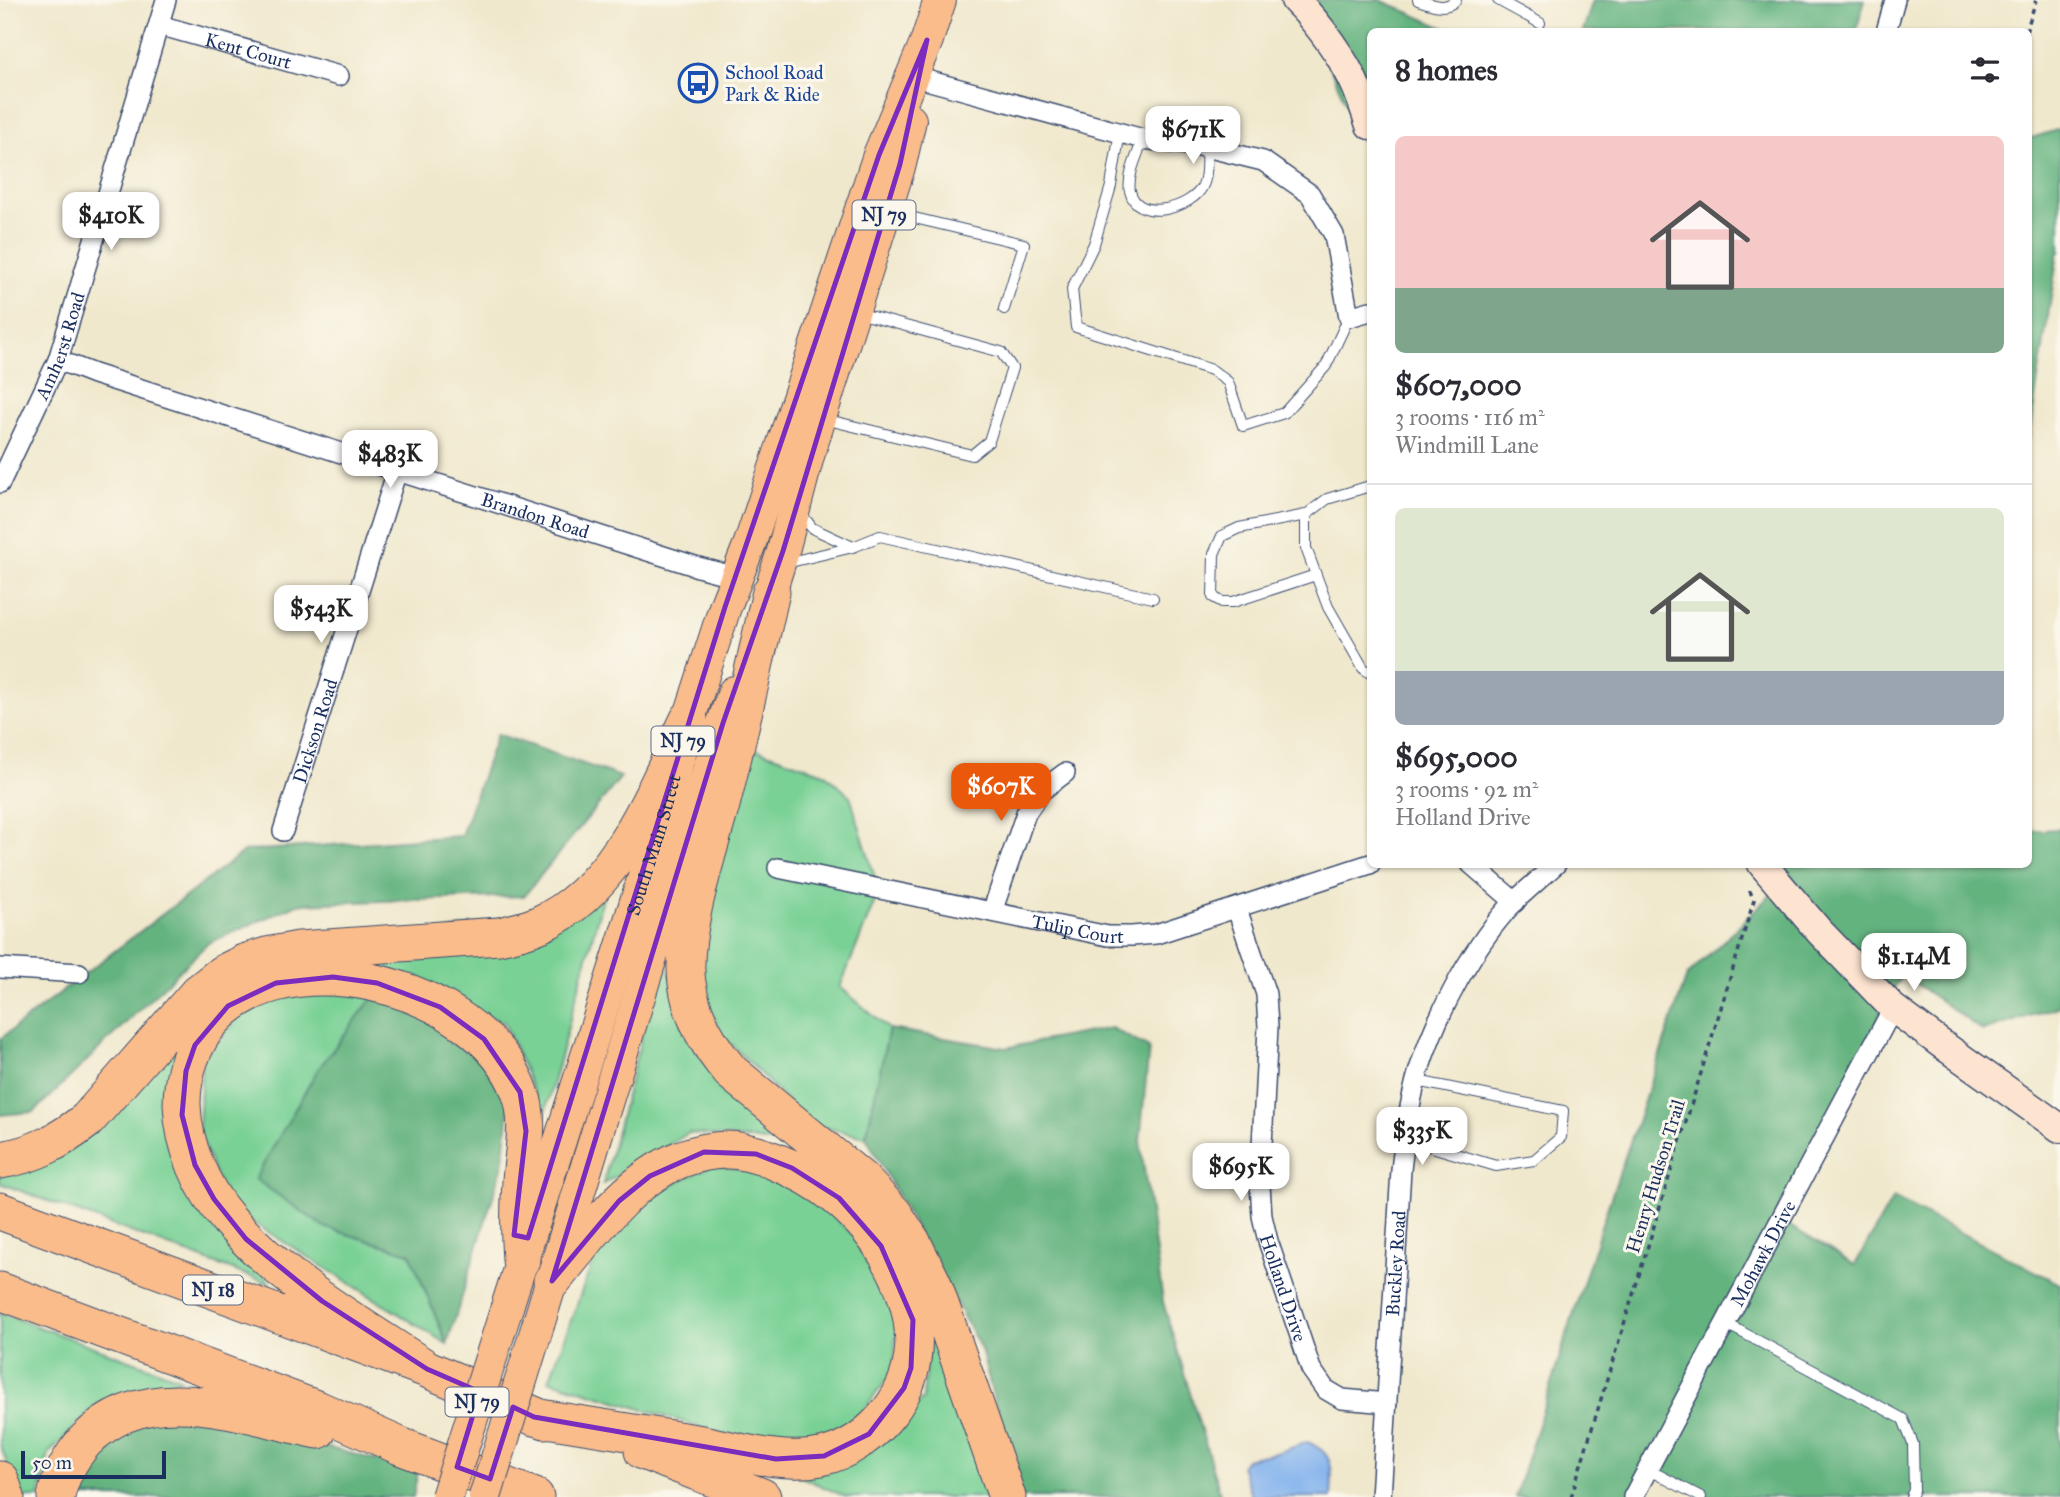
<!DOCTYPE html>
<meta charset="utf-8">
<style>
body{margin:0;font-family:"IM FELL Great Primer",serif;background:#f2f2f3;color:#2b2b33;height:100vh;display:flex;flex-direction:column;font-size:26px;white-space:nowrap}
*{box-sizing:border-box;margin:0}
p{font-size:23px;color:#7c7c81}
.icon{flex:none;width:38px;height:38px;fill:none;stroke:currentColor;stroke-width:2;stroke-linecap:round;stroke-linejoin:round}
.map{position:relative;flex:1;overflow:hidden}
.drawer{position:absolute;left:1367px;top:28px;width:665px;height:840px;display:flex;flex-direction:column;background:#fff;border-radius:10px;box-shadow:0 2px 5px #0004}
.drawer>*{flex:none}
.scale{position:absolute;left:21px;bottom:18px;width:145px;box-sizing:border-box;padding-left:7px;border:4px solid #1b2f5e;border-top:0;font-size:19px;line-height:24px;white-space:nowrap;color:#1b2f5e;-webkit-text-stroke:5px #fbf7ec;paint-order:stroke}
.price{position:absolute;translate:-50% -60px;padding:0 16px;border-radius:14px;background:#fff;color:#222;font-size:23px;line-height:46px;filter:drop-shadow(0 2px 4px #0008)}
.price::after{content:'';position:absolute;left:50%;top:42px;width:21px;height:16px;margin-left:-10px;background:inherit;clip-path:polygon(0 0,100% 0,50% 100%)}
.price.current{background:#ea580c;color:#fff}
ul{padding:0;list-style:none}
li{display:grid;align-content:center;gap:14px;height:371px;padding:0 28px}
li+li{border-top:2px solid #e1e1e2}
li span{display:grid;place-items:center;height:217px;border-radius:10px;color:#555}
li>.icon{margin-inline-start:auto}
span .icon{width:126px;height:126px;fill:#fffc;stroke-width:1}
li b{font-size:30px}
h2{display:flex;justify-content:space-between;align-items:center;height:84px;padding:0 28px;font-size:30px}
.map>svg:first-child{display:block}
</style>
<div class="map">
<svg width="2060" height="1497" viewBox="0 0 2060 1497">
<rect width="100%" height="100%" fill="#fbf7ec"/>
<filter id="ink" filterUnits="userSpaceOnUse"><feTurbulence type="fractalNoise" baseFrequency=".0143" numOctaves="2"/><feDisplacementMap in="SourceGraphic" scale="14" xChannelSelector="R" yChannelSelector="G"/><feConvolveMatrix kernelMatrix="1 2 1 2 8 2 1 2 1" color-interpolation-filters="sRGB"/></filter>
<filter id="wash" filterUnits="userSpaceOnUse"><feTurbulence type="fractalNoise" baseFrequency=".00686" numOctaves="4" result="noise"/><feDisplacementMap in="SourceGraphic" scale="28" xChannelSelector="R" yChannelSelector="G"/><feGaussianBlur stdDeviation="1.57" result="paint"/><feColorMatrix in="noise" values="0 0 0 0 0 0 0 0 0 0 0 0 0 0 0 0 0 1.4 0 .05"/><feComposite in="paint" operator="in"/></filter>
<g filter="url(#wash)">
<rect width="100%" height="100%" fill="#f0e8cc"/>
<!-- green -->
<path fill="#7ad196" stroke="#4a807a" stroke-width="2" d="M 753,748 L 824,773 L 850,796 L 879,891 L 840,987 L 889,1029 L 866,1137 L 810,1124 L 722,1035 L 697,980 L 715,867 Z
M 604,894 L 544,1116 L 504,1022 L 333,958 Z
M 664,951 L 685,1033 L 709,1069 L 785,1143 L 689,1133 L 603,1184 Z
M 292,986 L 373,997 L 317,1071 L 324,1227 L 410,1253 L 447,1344 L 228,1207 L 199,1133 L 202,1058 L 247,1008 Z
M 180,1035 L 166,1115 L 270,1284 L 0,1183 L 0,1172 Z
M 712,1165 L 792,1177 L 869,1250 L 897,1313 L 894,1370 L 858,1418 L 805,1441 L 747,1442 L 549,1380 L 594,1258 L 655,1193 Z
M 0,1313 L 182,1379 L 98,1404 L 49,1453 L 39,1497 L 19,1497 L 0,1444 Z
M 930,1314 L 993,1497 L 846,1497 L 781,1468 L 869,1451 L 923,1399 Z"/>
<!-- forest -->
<path fill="#63b37f" stroke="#3f716e" stroke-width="2" d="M 1307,0 L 1380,0 L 1451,31 L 1370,32 L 1370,156 L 1302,6 Z
M 1593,0 L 1865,0 L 1856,31 L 1583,31 Z
M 2060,129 L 2060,252 L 2058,253 L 2028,442 L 2028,139 Z
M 497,734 L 621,777 L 524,896 L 298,904 L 208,943 L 34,1112 L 0,1115 L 0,1039 L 245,851 L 461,836 Z
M 2060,829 L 2060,1006 L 1983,1031 L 1902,974 L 1775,1217 L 1855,1265 L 1893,1198 L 2060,1284 L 2060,1497 L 1707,1497 L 1651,1467 L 1635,1497 L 1515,1497 L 1604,1218 L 1687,976 L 1782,884 L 1770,865 L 2028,864 L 2028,831 Z
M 373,997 L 449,1027 L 511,1092 L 503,1164 L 447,1344 L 410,1253 L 324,1227 L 255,1179 L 317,1071 Z
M 1111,1028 L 1149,1048 L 1140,1141 L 1163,1302 L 1221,1497 L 1019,1497 L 981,1349 L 866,1137 L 889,1029 L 1005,1048 Z
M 196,1413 L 418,1471 L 413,1497 L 73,1497 L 72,1486 L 127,1420 Z"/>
<!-- water -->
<path fill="#83b2ed" stroke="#4f70a6" stroke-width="2" d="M 1307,1442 C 1335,1452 1333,1472 1331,1497 L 1252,1497 L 1241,1466 L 1246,1459 L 1280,1452 Z"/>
</g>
<g filter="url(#ink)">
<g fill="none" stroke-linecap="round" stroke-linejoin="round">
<defs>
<path id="lane" d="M 1418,0 C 1431,4 1445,11 1456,0
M 1498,0 L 1540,23
M 1120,132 L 1111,186 L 1094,244 L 1072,289 L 1076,327 L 1212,370 L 1228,382 L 1243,426 L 1284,413 L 1326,366 L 1349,317
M 1143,139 C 1138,154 1127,175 1130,191 C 1137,224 1194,208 1203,185 C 1208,174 1206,159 1206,147
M 889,212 L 1024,244 L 1004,309
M 824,419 L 972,455 L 989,441 L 1012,368 L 1001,352 L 858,313
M 1370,486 L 1327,499 L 1306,515 L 1306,548 L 1316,575 L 1328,607 L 1363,668 L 1370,673
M 1306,515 L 1239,528 L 1222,536 L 1214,554 L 1213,597 L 1222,602 L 1233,602 L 1316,575
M 853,547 L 880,536 L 1153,598
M 786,563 L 853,547 L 812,528 L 799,511
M 1405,1139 L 1496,1166 L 1534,1160 L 1561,1137 L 1563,1111 L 1417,1081
M 1725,1323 L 1903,1419 L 1913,1444 L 1914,1490 L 1911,1497
M 1647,1469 L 1701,1497"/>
<g id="street">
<path id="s1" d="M 159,25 L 339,76"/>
<path d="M 1887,28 L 1895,0"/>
<path d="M 919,78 L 1143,139 L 1206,147 L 1263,161 L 1310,194 L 1334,235 L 1349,317 L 1370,311"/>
<path id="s2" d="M 58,360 L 94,374 L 698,567 L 736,577"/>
<path id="s3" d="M 0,483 L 58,360 L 166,0"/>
<path id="s4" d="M 283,831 L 397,471"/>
<path d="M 1471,864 L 1515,902"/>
<path id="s5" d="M 778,868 L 1108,936 L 1132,936 L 1156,934 L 1370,864"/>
<path id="s6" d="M 1237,909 L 1266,994 L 1268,1027 L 1260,1185 L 1262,1216 L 1268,1241 L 1311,1369 L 1325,1389 L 1342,1399 L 1387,1403"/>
<path d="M 992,912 L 1026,813 L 1041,791 L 1065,773"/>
<path d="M 0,968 L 79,973"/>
<path id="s7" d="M 1381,1497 L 1401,1170 C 1405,1136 1409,1103 1419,1070 C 1437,1013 1474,943 1516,900 C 1529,888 1543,876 1556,864"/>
<path id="s8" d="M 1633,1497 L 1893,1008"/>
</g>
<path id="secondary" d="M 1295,0 C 1317,21 1346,61 1357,89 C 1362,101 1366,113 1370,125
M 1762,864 L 1819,931 L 1893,1008 L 1940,1043 L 2060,1128"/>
<g id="primary">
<path d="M 763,614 L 783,551 L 808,456 L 900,164 L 910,120"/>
<path id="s9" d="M 507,1307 L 662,820 L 689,719 L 725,607 L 750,543 L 879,155 L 927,40 L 940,0"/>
<path d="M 539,1322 L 723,723 L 734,692"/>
</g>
<path id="highway" d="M 771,592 C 755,663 739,734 721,805 C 708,853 680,935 687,983 C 692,1018 709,1046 731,1072 L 862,1180 L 894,1214 L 912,1242 L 933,1284 L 1007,1497
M 0,1160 C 34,1155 60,1141 87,1120 L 198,993 L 222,974 L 244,963 L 267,956 L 299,950 L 499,936 C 513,933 527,930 540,924 C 618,890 654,791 689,719
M 0,1211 L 427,1369 L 545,1420
M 0,1291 L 319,1410 L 400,1446 L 535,1497
M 427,1369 C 358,1324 284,1282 229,1220 C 202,1189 183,1146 182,1104 C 182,1080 189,1055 202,1034 C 271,928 481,983 520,1092 C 531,1121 523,1151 521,1181 C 519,1208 519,1233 521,1260
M 534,1417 C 588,1426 642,1434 696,1443 C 737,1450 779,1465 821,1457 C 849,1451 873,1433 890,1411 C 943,1342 898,1246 837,1197 C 818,1181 797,1170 774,1161 C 759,1155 743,1150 727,1150 C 712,1150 695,1154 681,1159 C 625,1182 589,1237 552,1281
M 643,1451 L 762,1497
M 0,1480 L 6,1497
M 56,1497 C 60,1476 71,1457 85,1441 C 149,1375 240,1414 318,1430"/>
</defs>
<!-- lane casing -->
<use href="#lane" stroke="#3b4b6e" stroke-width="12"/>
<!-- street casing -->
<use href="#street" stroke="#3b4b6e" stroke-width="22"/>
<!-- secondary casing -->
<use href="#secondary" stroke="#3b4b6e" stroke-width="31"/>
<!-- primary casing -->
<use href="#primary" stroke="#3b4b6e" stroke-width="34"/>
<!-- highway casing -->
<use href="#highway" stroke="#3b4b6e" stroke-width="39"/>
<!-- path -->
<path stroke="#3b4b6e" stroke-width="3.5" stroke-dasharray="5 5" stroke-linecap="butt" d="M 2026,32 L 2036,0
M 1571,1497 L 1754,900 L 1748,887"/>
<!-- lane -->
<use href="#lane" stroke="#fff" stroke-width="10"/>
<!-- street -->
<use href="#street" stroke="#fff" stroke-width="19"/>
<!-- secondary -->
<use href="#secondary" stroke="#fde4d1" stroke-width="28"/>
<!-- primary -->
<use href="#primary" stroke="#fabc8b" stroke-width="32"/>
<!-- highway -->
<use href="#highway" stroke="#fabc8b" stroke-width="37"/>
<defs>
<path id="primary-bridge" d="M 447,1497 L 507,1307
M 485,1497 L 539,1322"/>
</defs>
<!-- primary-bridge casing -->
<use href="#primary-bridge" stroke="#3b4b6e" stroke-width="34" stroke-linecap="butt"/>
<!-- primary-bridge -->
<use href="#primary-bridge" stroke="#fabc8b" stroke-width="32"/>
</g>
</g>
<!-- marked area -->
<path fill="none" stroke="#7b2cbf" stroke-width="5" stroke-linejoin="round" d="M 927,40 L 900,164 L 783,551 L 723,723 L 552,1281 L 619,1201 L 650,1176 L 704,1152 L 756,1154 L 792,1168 L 839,1198 L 881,1246 L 913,1320 L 911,1368 L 904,1388 L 869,1434 L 824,1456 L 776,1459 L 534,1417 L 513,1407 L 490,1479 L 457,1467 L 480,1392 L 427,1369 L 322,1301 L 246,1239 L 214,1199 L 195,1165 L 182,1115 L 186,1071 L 195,1045 L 228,1006 L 276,983 L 333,977 L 377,983 L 440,1007 L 484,1039 L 520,1092 L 526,1131 L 514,1235 L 528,1238 L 725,607 L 879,155 Z"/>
<!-- icons -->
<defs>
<symbol id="bus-ring" viewBox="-11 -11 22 22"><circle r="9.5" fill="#fbf7ec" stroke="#1a4fb4" stroke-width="1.5"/><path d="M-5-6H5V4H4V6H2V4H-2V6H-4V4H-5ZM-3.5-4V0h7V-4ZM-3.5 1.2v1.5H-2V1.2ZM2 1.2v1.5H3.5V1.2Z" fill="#1a4fb4"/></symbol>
</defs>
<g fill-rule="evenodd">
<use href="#bus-ring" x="676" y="61" width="44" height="44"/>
</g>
<g text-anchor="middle" stroke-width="6" stroke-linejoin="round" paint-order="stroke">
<!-- shield labels -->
<g fill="#fbf7ec" stroke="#5e6b89" stroke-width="2">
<rect x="852.5" y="200.5" width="63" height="29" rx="5"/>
<rect x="651.5" y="726.5" width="63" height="29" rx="5"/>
<rect x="183" y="1275.5" width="60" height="29" rx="5"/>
<rect x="445.5" y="1387.5" width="63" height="29" rx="5"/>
</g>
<g font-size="18" font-weight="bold" fill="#1b2f5e">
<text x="884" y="221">NJ 79</text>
<text x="683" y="747">NJ 79</text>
<text x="213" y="1296">NJ 18</text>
<text x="477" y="1408">NJ 79</text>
</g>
<!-- street labels -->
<g font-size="19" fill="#1b2f5e" stroke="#fbf7ec">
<text dy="7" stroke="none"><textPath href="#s1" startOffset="93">Kent Court</textPath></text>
<text dy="7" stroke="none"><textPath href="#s3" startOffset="150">Amherst Road</textPath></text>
<text dy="7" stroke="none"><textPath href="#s2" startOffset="502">Brandon Road</textPath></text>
<text dy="7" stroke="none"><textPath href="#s4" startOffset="105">Dickson Road</textPath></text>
<text dy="7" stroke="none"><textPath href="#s9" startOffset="485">South Main Street</textPath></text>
<text dy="7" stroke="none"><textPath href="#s5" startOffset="306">Tulip Court</textPath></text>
<text transform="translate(1655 1176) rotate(-73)" y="7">Henry Hudson Trail</text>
<text dy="7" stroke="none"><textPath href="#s8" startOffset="276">Mohawk Drive</textPath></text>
<text dy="7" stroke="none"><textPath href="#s7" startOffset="234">Buckley Road</textPath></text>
<text dy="7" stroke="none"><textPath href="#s6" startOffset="387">Holland Drive</textPath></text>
</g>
<!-- transit labels -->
<g font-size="19" fill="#164399" stroke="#fbf7ec" text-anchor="start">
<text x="725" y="79">School Road<tspan x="725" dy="22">Park &amp; Ride</tspan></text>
</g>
</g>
</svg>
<div class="scale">50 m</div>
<b class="price" style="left:1193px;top:166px">$671K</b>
<b class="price" style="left:111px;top:252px">$410K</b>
<b class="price" style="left:390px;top:490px">$483K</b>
<b class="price" style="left:321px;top:645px">$543K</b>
<b class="price current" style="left:1001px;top:823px">$607K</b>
<b class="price" style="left:1914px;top:993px">$1.14M</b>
<b class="price" style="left:1422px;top:1167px">$335K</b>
<b class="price" style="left:1241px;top:1203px">$695K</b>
<section class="drawer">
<h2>8 homes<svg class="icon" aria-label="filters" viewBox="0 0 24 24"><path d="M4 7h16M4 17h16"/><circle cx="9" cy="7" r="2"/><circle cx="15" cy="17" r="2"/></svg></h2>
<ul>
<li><span style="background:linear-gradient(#f6c9c9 70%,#7fa58c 0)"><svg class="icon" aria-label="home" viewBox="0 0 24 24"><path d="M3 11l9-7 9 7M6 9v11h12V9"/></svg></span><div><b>$607,000</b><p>3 rooms · 116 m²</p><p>Windmill Lane</p></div></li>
<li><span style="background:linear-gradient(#dfe7d0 75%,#9aa5b1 0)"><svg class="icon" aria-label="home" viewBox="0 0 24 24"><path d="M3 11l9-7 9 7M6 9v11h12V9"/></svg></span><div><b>$695,000</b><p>3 rooms · 92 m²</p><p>Holland Drive</p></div></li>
</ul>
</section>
</div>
